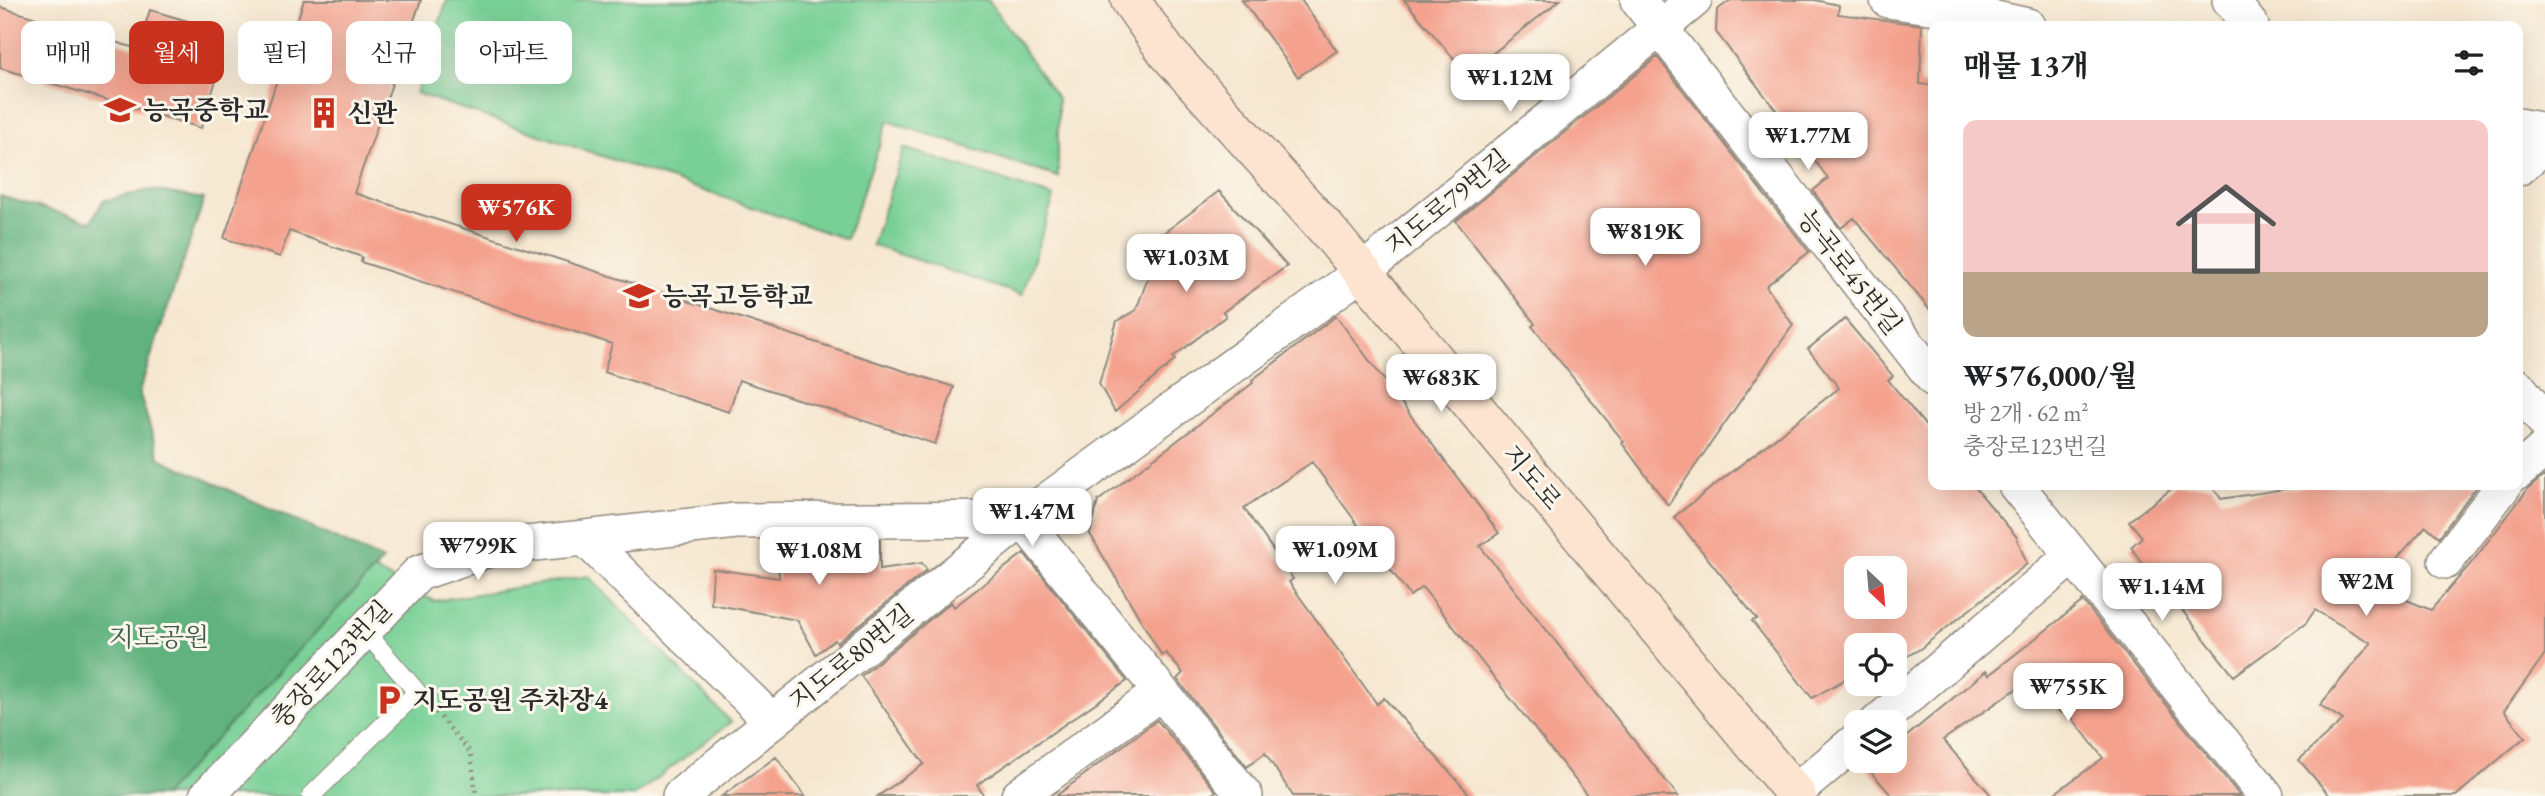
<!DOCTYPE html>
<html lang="ko">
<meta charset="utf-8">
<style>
body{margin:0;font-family:"EB Garamond","Noto Serif KR",serif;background:#f6f6f6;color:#202124;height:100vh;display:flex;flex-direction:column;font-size:26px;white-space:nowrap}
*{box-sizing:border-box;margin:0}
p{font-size:23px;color:#757577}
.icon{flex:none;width:38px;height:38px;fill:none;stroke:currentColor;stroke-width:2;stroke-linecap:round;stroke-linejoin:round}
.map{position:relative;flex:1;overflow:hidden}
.sheet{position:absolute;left:1928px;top:21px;width:595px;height:469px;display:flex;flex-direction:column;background:#fff;border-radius:14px;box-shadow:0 7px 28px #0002}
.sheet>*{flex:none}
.top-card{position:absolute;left:21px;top:21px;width:665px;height:63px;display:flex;gap:14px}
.needle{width:46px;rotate:154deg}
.buttons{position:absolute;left:1844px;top:556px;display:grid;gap:14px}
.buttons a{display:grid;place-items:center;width:63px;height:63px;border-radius:14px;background:#fff;box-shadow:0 7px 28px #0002;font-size:35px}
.price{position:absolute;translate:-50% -60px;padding:0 16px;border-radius:14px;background:#fff;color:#222;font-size:23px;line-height:46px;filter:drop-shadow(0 2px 4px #0008)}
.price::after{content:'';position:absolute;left:50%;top:42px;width:21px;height:16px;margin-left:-10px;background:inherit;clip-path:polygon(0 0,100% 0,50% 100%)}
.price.active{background:#c8321e;color:#fff}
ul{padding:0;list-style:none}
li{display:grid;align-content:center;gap:14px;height:371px;padding:0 35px}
li span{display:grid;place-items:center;height:217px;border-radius:14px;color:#555}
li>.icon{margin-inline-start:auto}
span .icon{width:126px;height:126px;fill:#fffc;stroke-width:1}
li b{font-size:30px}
h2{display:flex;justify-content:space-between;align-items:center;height:84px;padding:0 35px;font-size:30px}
.tag{padding:0 24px;border-radius:14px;background:#fff;box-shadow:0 7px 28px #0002;font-size:24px;line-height:63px}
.tag.active{background:#c8321e;color:#fff}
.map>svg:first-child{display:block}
</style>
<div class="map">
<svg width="2545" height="796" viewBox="0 0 2545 796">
<rect width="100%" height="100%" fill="#fbf7ec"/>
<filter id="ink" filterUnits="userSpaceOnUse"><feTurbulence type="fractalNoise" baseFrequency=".0143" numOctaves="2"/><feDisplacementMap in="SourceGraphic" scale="14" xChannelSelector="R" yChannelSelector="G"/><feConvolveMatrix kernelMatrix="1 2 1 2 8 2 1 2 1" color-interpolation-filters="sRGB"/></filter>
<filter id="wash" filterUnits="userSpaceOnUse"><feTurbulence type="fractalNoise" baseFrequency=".00686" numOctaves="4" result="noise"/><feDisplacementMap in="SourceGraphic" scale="28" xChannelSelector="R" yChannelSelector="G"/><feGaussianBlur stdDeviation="1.57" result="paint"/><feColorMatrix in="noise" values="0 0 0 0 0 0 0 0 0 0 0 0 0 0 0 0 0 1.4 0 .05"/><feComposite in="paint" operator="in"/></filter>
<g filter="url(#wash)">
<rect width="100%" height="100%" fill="#f6e7d0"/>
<!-- green -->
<path fill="#78d096" stroke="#527e60" stroke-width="2" d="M 447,0 L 988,0 L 1058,99 L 1058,177 L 888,121 L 846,239 L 416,93 Z
M 904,148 L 1054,197 L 1022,295 L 872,245 Z
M 151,190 L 204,199 L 139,392 L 160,459 L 434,601 L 588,576 L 731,722 L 634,796 L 0,796 L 0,196 L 91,222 L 103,201 Z"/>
<!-- forest -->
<path fill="#62b27f" stroke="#466e55" stroke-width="2" d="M 151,190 L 204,199 L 139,392 L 159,458 L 383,560 L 163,796 L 0,796 L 0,196 L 91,222 L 103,201 Z"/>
<g id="blocks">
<!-- building -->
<path fill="#f4a28e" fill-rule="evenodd" d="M 304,0 L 421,0 L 354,193 L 954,387 L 935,444 L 739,380 L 729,412 L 604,372 L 612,344 L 361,262 L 362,257 L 289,231 L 280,257 L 224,238 Z
M 1242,0 L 1301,0 L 1337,51 L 1298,77 Z
M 1404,0 L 1560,0 L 1467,74 Z
M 1731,0 L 1814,0 L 1839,5 L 1838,14 L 1922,25 L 1920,84 L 1934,86 L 1934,315 L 1854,218 L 1841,228 L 1813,191 L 1828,178 L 1716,32 L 1717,10 Z
M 0,7 L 138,49 L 150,10 L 205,26 L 193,63 L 219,71 L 201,128 L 0,68 Z
M 1657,57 L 1809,252 L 1766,286 L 1793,325 L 1668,505 L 1622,443 L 1624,442 L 1532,326 L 1535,324 L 1456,221 Z
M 1219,191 L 1287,266 L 1223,312 L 1226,316 L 1173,357 L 1175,360 L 1115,412 L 1099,384 L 1117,321 L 1136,310 L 1165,232 Z
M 1336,316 L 1499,533 L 1480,546 L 1678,796 L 1588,796 L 1422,587 L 1410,596 L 1312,462 L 1244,508 L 1293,579 L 1289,582 L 1377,704 L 1384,698 L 1471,796 L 1293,796 L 1265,753 L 1247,767 L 1177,679 L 1183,673 L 1166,653 L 1162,656 L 1090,534 L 1098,501 L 1253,383 L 1252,380 Z
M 1845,319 L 1893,376 L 1888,380 L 1934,436 L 1934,485 L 1973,485 L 2016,536 L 2027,564 L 1920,649 L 1895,663 L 1895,646 L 1857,646 L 1857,684 L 1852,686 L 1848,678 L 1812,698 L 1752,621 L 1757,619 L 1674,517 L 1839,388 L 1808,349 ZM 1857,569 L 1895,569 L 1895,607 L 1857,607 Z
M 2545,475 L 2545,654 L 2504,711 L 2525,737 L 2456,796 L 2330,796 L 2299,760 L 2343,720 L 2320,705 L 2371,643 L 2315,610 L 2306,623 L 2234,676 L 2159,581 L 2156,583 L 2131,547 L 2142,537 L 2129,521 L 2177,485 L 2212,485 L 2221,499 L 2311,485 L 2478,485 L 2439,537 L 2426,526 L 2372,586 L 2431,610 L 2472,562 L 2528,489 Z
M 880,540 L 880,569 L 922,563 L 927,570 L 837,643 L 835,640 L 816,654 L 797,620 L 711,604 L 713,569 L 779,578 L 777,541 Z
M 1024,553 L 1127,681 L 977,785 L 984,796 L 878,796 L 924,764 L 861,676 L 951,602 L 954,607 Z
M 2083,601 L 2240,796 L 2051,796 L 2103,758 L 2066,710 L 2061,713 L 2032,678 L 1943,740 L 1992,796 L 1892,796 L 1862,762 L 1895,761 L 1895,746 L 1986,671 L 1989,675 Z
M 1157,720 L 1216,791 L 1210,796 L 1056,796 Z
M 776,757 L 805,796 L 722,796 Z"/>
</g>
</g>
<g filter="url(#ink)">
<use href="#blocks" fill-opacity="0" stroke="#90897e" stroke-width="2"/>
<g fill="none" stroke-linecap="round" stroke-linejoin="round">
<defs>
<path id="service" d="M 311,796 L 417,692 L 364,630"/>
<path id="minor" d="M 1638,0 L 1934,379
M 1888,0 L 1950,9 L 2028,26
M 2230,0 L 2251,26
M 2518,126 L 2545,131
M 2518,168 L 2545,145
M 2518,387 L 2545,422
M 2518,472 L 2545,448
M 2016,485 L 2266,796
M 585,538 L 736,521 L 1022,519 L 1245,796
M 2446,561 L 2504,485
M 1877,723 L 2072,556
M 207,796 L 419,573 L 495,547 L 585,538 L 772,721
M 680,796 L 1022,519 L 1362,272 L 1694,0
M 1019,796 L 1161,692
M 1791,796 L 1857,740"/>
<path id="secondary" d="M 1130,0 L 1166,51 L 1329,232 L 1797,796"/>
</defs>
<!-- service casing -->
<use href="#service" stroke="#90897e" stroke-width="20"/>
<!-- minor casing -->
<use href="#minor" stroke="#90897e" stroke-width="38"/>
<!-- secondary casing -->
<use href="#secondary" stroke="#90897e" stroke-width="41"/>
<!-- path -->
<path stroke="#90897e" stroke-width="4.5" stroke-dasharray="2 5" stroke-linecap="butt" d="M 436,712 L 471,753 L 476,796"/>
<!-- service -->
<use href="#service" stroke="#fff" stroke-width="18"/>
<!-- minor -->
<use href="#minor" stroke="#fff" stroke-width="35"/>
<!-- secondary -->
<use href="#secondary" stroke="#fde4d1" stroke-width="38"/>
</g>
</g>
<!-- icons -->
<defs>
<symbol id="school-bare" viewBox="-9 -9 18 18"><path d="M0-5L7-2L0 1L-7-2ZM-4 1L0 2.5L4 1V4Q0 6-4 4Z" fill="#c8321e" stroke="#fbf7ec" stroke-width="2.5" paint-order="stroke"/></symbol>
<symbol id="building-bare" viewBox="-9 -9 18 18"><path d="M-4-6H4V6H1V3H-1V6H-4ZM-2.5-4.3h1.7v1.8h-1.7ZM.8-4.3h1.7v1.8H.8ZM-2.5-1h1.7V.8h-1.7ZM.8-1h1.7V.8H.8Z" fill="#c8321e" stroke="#fbf7ec" stroke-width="2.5" paint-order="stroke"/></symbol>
<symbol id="parking-bare" viewBox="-9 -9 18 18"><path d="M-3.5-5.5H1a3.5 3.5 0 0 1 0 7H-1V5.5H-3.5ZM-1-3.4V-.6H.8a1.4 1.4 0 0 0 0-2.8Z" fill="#c8321e" stroke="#fbf7ec" stroke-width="2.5" paint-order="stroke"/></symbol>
</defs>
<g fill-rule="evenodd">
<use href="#school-bare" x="98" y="88" width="44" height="44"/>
<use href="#building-bare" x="302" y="91" width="44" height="44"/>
<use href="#school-bare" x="617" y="274" width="44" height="44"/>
<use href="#parking-bare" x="367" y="678" width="44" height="44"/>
</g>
<g text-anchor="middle" stroke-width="6" stroke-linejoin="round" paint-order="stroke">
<!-- poi labels -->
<g font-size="26" font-weight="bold" fill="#2b2b2b" stroke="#fbf7ec" text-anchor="start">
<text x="143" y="119">능곡중학교</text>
<text x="347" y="122">신관</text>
<text x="662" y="305">능곡고등학교</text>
<text x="412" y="709">지도공원 주차장4</text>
</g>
<!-- street labels -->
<g font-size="26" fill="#2b2b2b" stroke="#fbf7ec">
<text transform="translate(1447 202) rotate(-39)" y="9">지도로79번길</text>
<text transform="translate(1850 272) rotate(52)" y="9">능곡로45번길</text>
<text transform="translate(1532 477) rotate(50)" y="9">지도로</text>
<text transform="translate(851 657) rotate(-39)" y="9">지도로80번길</text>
<text transform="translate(331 664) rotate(-47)" y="9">충장로123번길</text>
</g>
<!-- park labels -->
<g font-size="26" fill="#425d4b" stroke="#fbf7ec">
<text x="159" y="646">지도공원</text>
</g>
</g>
</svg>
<div class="buttons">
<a><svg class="needle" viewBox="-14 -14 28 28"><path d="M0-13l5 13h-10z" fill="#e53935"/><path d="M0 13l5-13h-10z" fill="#757577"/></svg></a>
<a><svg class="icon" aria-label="locate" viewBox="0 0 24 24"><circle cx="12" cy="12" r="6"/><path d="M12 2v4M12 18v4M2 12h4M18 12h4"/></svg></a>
<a><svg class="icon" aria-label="layers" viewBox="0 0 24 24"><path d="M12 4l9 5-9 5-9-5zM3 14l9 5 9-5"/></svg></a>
</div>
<b class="price" style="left:1510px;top:114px">₩1.12M</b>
<b class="price" style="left:1808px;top:172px">₩1.77M</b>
<b class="price active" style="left:516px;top:244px">₩576K</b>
<b class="price" style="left:1645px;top:268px">₩819K</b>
<b class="price" style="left:1186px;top:294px">₩1.03M</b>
<b class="price" style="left:1441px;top:414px">₩683K</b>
<b class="price" style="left:1032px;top:548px">₩1.47M</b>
<b class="price" style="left:478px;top:582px">₩799K</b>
<b class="price" style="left:1335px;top:586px">₩1.09M</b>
<b class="price" style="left:819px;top:587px">₩1.08M</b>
<b class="price" style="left:2366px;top:618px">₩2M</b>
<b class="price" style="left:2162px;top:623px">₩1.14M</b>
<b class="price" style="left:2068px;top:723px">₩755K</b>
<div class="top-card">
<a class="tag">매매</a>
<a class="tag active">월세</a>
<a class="tag">필터</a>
<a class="tag">신규</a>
<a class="tag">아파트</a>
</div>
<section class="sheet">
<h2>매물 13개<svg class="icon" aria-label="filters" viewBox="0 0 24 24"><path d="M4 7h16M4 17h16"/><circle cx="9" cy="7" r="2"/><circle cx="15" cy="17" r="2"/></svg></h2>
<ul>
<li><span style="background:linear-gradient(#f6c9c9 70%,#b9a48a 0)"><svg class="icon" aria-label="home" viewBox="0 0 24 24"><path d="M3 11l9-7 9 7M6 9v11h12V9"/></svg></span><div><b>₩576,000/월</b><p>방 2개 · 62 m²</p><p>충장로123번길</p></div></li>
</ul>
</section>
</div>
